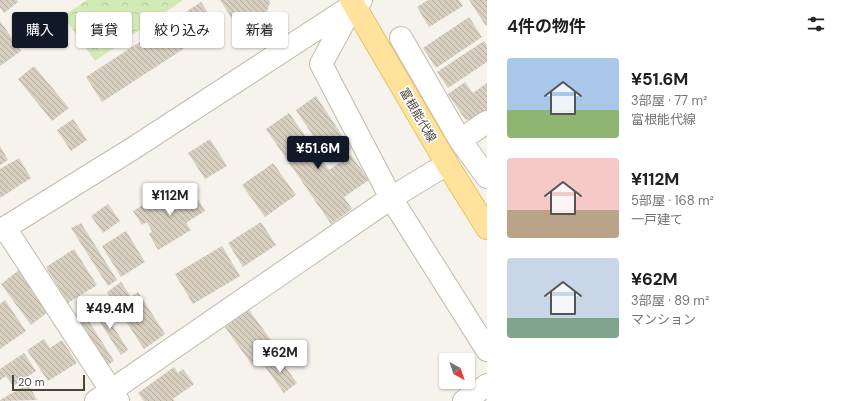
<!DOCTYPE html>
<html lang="ja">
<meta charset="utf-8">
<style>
body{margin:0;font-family:"DM Sans","Noto Sans JP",sans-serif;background:#f6f6f6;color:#202124;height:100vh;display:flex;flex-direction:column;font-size:15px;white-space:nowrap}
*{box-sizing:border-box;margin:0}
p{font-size:13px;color:#757577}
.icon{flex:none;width:22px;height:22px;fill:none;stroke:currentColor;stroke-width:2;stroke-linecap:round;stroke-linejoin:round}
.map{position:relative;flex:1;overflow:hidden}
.side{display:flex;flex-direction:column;background:#fff;width:360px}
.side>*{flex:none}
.hud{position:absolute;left:12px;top:12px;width:380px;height:36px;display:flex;gap:8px}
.needle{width:26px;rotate:140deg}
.buttons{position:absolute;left:439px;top:353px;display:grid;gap:8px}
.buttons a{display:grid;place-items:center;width:36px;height:36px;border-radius:4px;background:#fff;box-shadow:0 1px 3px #0004;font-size:20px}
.scale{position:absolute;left:12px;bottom:10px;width:73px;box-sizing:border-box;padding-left:4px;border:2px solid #4b4439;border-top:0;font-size:11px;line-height:14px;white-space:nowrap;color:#4b4439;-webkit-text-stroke:3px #fff;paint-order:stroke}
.price{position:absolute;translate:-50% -34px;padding:0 9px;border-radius:4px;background:#fff;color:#222;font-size:13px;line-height:26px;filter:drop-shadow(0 1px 2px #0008)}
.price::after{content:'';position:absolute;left:50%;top:24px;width:12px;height:9px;margin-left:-6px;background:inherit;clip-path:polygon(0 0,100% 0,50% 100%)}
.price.selected{background:#111827;color:#fff}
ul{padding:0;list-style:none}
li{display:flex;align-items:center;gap:12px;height:100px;padding:0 20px}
li span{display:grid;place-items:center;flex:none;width:112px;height:80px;border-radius:4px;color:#555}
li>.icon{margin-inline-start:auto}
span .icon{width:48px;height:48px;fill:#fffc;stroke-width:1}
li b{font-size:17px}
h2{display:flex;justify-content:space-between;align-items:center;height:48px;padding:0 20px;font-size:17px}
.chip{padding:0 14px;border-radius:4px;background:#fff;box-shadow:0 1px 3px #0004;font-size:14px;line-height:36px}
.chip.selected{background:#111827;color:#fff}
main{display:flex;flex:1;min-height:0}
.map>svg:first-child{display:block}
</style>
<main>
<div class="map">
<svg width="487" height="401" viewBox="0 0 487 401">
<defs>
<pattern id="park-crowns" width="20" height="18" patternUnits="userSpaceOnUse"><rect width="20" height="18" fill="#d2eab5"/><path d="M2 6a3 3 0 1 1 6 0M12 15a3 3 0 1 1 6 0" fill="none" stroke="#b6ca9c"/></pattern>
<pattern id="building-back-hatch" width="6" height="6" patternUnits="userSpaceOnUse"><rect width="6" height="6" fill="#d8cfc1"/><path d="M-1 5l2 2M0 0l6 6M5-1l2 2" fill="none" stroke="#b1aa9e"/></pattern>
</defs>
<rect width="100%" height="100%" fill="#f6f3ec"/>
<!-- park -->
<path fill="url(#park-crowns)" d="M 87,0 L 183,0 L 95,61 L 63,16 Z"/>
<!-- building -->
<path fill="url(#building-back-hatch)" d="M 0,0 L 17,0 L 18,2 L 4,13 L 0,7 Z
M 220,0 L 269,0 L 270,2 L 261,31 L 246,40 Z
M 428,0 L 459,0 L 463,6 L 429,27 L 417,7 Z
M 469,0 L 487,0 L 487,25 L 486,26 Z
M 201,2 L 217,27 L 102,102 L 86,77 Z
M 469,17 L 482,37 L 436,68 L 423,48 Z
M 0,21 L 21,51 L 0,66 Z
M 484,41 L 487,45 L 487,62 L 448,88 L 437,72 Z
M 34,66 L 69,108 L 52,121 L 18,79 Z
M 465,82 L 473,93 L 487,83 L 487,116 L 478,122 L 465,119 L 448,94 Z
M 316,96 L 351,149 L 331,163 L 296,110 Z
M 289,113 L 329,170 L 351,155 L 369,180 L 344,197 L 352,209 L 331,224 L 266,129 Z
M 73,119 L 87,140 L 71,151 L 57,130 Z
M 210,139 L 227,166 L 205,179 L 188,153 Z
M 0,146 L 8,160 L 0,165 Z
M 19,158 L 31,178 L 0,198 L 0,169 Z
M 273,163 L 296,195 L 265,217 L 242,185 Z
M 190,186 L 205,211 L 186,223 L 191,230 L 158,250 L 149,234 L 152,231 L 147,222 L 142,225 L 133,211 L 154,198 L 158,205 Z
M 108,204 L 120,221 L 103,233 L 91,216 Z
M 261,222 L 276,245 L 243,267 L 228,243 Z
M 81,223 L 117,280 L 108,286 L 71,228 Z
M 126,231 L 145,262 L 121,277 L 102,246 Z
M 222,246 L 240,276 L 193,304 L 175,274 Z
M 74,249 L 97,285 L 68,303 L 46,267 Z
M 19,270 L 49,311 L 31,325 L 1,284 Z
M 121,282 L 131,297 L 138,292 L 165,334 L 144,349 L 107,292 Z
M 5,300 L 26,331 L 0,349 L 0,304 Z
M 100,305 L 128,350 L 121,355 L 92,310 Z
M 249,310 L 276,347 L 252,365 L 225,327 Z
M 85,315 L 114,361 L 106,366 L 77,320 Z
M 44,339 L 50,348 L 62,340 L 77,363 L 48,381 L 27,350 Z
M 24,353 L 36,371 L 13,386 L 6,376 L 0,380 L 0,369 Z
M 276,354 L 297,383 L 284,393 L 263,364 Z
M 174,367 L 178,373 L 183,369 L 194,384 L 173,399 L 175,401 L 144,401 L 138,393 Z
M 28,384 L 37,400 L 0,401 L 0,400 Z"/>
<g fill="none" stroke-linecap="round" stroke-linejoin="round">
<defs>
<path id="minor" d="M 352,7 L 321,64 L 391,198 L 487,350
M 401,38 L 460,140
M 487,122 L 460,140 L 487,177
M 5,228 L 118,401
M 0,231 L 132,149 L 361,0
M 96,401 L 391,198 L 447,164
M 464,401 L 487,385"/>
<path id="major" d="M 351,0 L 447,164 L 487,228"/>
</defs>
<!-- minor casing -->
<use href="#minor" stroke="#c2bbae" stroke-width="24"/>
<!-- major casing -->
<use href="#major" stroke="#e6c16a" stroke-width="24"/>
<!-- minor -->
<use href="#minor" stroke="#fff" stroke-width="22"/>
<!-- major -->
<use href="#major" stroke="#ffe39c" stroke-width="22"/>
</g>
<g text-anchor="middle" stroke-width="3.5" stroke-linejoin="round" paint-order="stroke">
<!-- street labels -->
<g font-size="12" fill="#4b4439" stroke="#fff">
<text transform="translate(418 115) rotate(60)" y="4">富根能代線</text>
</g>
</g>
</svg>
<div class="buttons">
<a><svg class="needle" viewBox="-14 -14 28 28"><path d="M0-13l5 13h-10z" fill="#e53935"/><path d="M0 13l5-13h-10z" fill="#757577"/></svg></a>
</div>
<div class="scale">20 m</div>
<b class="price selected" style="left:318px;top:170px">¥51.6M</b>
<b class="price" style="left:170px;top:217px">¥112M</b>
<b class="price" style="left:110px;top:330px">¥49.4M</b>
<b class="price" style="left:280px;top:374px">¥62M</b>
<div class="hud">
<a class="chip selected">購入</a>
<a class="chip">賃貸</a>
<a class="chip">絞り込み</a>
<a class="chip">新着</a>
</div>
</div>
<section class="side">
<h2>4件の物件<svg class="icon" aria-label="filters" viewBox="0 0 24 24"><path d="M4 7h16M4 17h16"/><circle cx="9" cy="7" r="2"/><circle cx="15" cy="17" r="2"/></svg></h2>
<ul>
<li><span style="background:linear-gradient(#a9c7e8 65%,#8fb573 0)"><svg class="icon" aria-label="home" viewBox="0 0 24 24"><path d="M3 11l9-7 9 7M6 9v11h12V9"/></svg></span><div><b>¥51.6M</b><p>3部屋 · 77 m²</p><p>富根能代線</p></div></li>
<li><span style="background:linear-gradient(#f6c9c9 65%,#b9a48a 0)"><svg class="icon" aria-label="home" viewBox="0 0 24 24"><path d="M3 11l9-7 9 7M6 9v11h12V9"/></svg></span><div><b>¥112M</b><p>5部屋 · 168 m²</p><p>一戸建て</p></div></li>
<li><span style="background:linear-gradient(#c9d6e8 75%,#7fa58c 0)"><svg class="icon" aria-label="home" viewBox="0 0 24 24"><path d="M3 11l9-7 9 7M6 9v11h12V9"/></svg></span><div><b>¥62M</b><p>3部屋 · 89 m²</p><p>マンション</p></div></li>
</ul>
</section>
</main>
